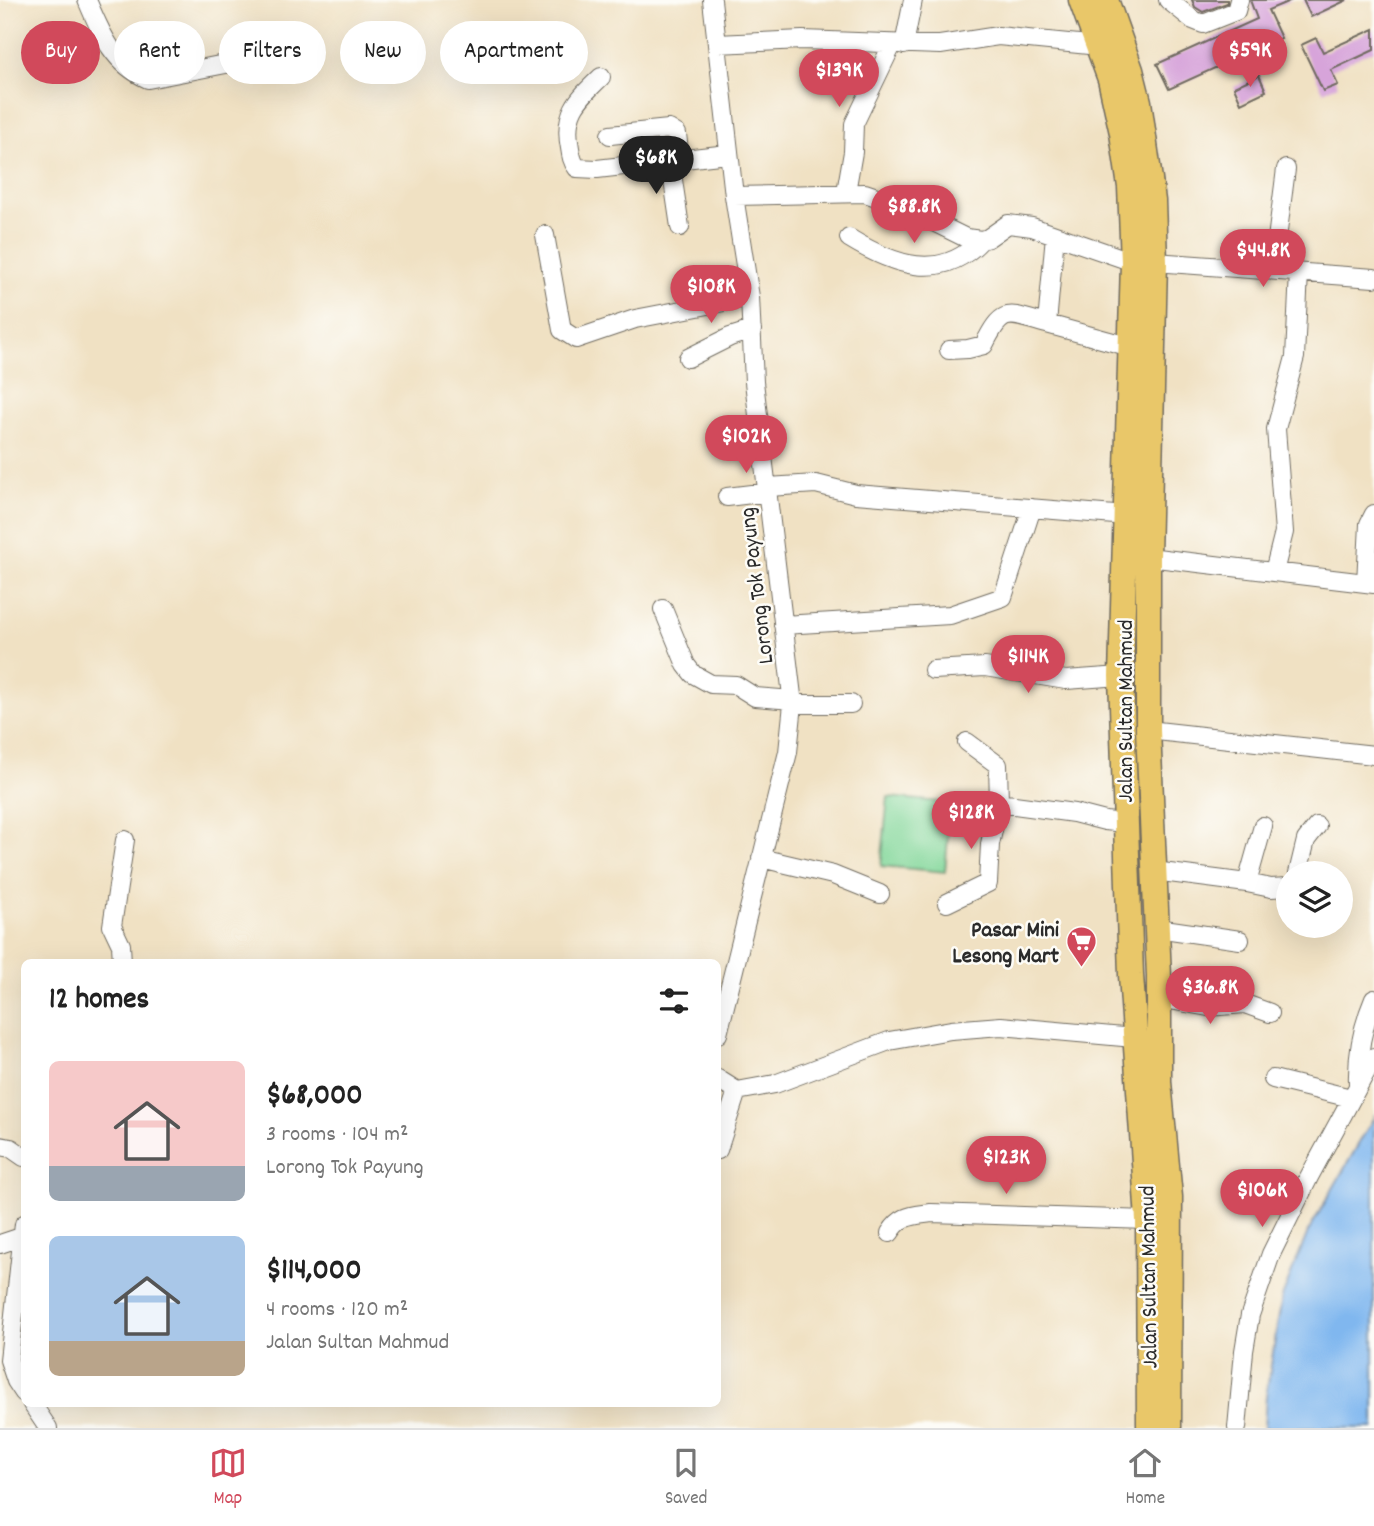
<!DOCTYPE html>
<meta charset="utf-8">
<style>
body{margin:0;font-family:Dekko,sans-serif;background:#f6f6f6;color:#222;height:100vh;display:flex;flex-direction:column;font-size:26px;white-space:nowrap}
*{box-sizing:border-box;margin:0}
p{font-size:23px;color:#767676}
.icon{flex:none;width:38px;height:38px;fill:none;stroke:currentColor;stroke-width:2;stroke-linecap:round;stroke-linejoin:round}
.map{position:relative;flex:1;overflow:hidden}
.sheet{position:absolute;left:21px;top:959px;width:700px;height:448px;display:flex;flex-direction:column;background:#fff;border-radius:10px;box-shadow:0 7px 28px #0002}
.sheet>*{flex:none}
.guide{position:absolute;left:21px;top:21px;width:700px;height:63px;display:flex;gap:14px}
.tools{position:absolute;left:1276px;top:861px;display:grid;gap:14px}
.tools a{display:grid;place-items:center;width:77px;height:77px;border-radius:50%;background:#fff;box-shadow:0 7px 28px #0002;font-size:35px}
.price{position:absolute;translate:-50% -60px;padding:0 16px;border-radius:24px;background:#d1495b;color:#fff;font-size:23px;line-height:46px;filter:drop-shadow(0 2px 4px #0008)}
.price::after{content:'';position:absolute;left:50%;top:42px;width:21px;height:16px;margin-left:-10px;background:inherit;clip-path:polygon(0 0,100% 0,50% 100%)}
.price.current{background:#222;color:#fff}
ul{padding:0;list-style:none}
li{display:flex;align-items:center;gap:21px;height:175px;padding:0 28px}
li span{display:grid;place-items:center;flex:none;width:196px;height:140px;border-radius:10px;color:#555}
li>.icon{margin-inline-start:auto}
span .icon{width:84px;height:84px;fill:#fffc;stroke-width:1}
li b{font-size:30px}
h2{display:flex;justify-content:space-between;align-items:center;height:84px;padding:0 28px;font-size:30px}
.chip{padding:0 24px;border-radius:32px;background:#fff;box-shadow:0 7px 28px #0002;font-size:24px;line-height:63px}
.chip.current{background:#d1495b;color:#fff}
.tab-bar{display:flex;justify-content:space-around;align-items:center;height:98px;border-top:2px solid #e0e0e0;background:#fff;font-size:19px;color:#767676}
.tab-bar a{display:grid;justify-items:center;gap:4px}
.tab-bar .current{color:#d1495b}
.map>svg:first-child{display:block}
</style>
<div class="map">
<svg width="1374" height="1428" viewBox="0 0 1374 1428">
<rect width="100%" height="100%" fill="#fdfcf7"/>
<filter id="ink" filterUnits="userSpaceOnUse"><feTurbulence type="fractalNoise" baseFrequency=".0143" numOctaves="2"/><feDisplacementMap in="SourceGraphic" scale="14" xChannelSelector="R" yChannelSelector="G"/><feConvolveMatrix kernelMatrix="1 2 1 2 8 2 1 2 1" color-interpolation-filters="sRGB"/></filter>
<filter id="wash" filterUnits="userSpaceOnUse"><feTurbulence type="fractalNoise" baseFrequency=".00686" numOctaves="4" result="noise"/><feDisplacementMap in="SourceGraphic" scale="28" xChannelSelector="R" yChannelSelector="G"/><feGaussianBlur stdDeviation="1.57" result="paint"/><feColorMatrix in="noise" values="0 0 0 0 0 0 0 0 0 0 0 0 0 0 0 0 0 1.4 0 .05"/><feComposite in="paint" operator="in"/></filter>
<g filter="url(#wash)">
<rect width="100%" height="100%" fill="#f0e1c3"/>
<!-- green -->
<path fill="#82d79a" stroke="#568162" stroke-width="2" d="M 888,797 L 951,803 L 945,872 L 881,866 Z"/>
<!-- water -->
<path fill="#80b7ef" stroke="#56718d" stroke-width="2" d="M 1374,1117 L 1374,1428 L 1264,1428 L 1266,1396 L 1282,1297 L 1308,1232 Z"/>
<g id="blocks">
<!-- building -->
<path fill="#d7a4da" d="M 1192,0 L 1227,0 L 1227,3 L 1203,12 L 1195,7 Z
M 1250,0 L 1292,0 L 1268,10 L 1281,38 L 1169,89 L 1157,64 L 1257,19 Z
M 1303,0 L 1347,0 L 1311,17 Z
M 1374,29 L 1374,50 L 1331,70 L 1338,85 L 1323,91 L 1301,45 L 1316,38 L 1323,52 Z
M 1259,75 L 1266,91 L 1241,103 L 1234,87 Z"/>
</g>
</g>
<g filter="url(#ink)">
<use href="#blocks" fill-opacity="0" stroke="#706b60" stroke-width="2"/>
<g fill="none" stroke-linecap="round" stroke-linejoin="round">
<defs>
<path id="minor" d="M 87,0 C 101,33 113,64 148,79 L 287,52
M 712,0 L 734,196 L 750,297 L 754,382 L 793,704 L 788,752 L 718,1034
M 1168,0 L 1193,20 L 1203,24 L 1236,11 L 1239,0
M 717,44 L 802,40 L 940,45 L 998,36 L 1099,46
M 904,45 L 913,0
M 601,77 C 577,100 563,113 570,148 C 571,155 572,162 577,168 L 597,169 L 728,154
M 610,135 L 669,129 L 677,134 L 680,159
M 670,160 L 680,227
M 846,192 L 853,152 L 854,124 L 892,45
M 734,196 L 865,193 L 897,204 L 966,238 L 981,240 L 988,238 L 1008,224 L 1032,227 L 1055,235 L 1047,324 L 1131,347
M 545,235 L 562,330 L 576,339 L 635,319 L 750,297
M 1055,235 L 1133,262
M 849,238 C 893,265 941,283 981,240
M 1155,262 L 1374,278
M 1273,270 L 1286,169
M 949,350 L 968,349 L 984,345 C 1004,305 1008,314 1047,324
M 688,358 L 730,337 L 752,330
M 768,487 L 816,484 L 856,494 L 1127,516
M 727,497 L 768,492
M 1148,557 L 1374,584
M 1274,572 L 1284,532 L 1276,429 L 1295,357 L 1299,272
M 1366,583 L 1369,524 L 1374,514
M 663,609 L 686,665 L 693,674 L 711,684 L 736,685 L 755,697 L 793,700
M 783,625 L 950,615 L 1003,597 L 1032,508
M 933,670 L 985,667 L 1066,680 L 1121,676
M 793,704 L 851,704
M 1148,730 L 1374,755
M 967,742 L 998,765 L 999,803 L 1074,813 L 1105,821 L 1125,823
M 761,858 L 833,875 L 880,894
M 1154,871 L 1247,883 L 1263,826
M 1298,873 L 1306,840 L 1317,826
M 1247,883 L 1271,888 L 1288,887
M 947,903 L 988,883 L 990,844 L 999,803
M 1157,928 L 1240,940
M 122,962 L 121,945 L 112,926 L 125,840
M 1159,998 L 1208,1007 L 1245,1004 L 1270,1013
M 718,1079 L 737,1091 L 775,1084 L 889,1041 L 951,1030 L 1001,1026 L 1134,1038
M 1273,1079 L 1351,1098
M 1358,1084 C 1357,1054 1362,1027 1374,999
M 0,1146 L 11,1148 L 24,1157
M 718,1150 L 737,1091
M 24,1224 L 9,1360 L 16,1381 L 24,1393
M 890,1233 C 901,1215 911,1216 931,1213 L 1148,1220
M 0,1244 L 24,1236
M 32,1404 L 48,1428
M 1237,1428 L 1244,1351 L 1250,1315 L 1271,1254 L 1309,1177 L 1374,1057"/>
<path id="highway" d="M 1081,0 L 1110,79 L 1122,133 L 1130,187 L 1133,262 L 1121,676 L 1131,975 L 1148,1220 L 1149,1428
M 1106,0 L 1131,70 L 1139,102 L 1153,201 L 1155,262 L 1148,557 L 1148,730 L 1159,976 L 1159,1082 L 1170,1197 L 1169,1428"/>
</defs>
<!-- minor casing -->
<use href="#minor" stroke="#706b60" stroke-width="20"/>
<!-- highway casing -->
<use href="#highway" stroke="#706b60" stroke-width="27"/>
<!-- minor -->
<use href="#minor" stroke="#fff" stroke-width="18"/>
<!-- highway -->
<use href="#highway" stroke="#e9c769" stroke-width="24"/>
</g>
</g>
<!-- icons -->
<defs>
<symbol id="supermarket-pin" viewBox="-11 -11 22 30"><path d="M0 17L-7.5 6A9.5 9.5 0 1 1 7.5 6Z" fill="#d1495b" stroke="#fdfcf7"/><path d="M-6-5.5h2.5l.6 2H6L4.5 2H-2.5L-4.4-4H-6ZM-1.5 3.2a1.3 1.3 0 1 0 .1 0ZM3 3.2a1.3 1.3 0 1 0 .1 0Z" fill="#fff"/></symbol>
</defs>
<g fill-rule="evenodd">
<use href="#supermarket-pin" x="1064" y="924" width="35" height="47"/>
</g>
<g text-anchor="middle" stroke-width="5" stroke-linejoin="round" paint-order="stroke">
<!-- street labels -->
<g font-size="23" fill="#2b2b2b" stroke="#fdfcf7">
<text transform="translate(755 586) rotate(-97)" y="8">Lorong Tok Payung</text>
<text transform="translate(1124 711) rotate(-90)" y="8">Jalan Sultan Mahmud</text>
<text transform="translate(1147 1277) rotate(-91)" y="8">Jalan Sultan Mahmud</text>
</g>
<!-- poi labels -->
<g font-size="23" font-weight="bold" fill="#2b2b2b" stroke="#fdfcf7" text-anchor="end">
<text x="1059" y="936">Pasar Mini<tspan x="1059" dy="26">Lesong Mart</tspan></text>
</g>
</g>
</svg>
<div class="tools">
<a><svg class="icon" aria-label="layers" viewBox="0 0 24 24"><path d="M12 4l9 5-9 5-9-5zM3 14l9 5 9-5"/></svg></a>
</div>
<b class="price" style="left:1250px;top:89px">$59K</b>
<b class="price" style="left:839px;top:109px">$139K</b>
<b class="price current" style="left:656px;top:196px">$68K</b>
<b class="price" style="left:914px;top:245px">$88.8K</b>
<b class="price" style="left:1263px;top:289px">$44.8K</b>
<b class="price" style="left:711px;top:325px">$108K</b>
<b class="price" style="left:746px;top:475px">$102K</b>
<b class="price" style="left:1028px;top:695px">$114K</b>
<b class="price" style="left:971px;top:851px">$128K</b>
<b class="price" style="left:1210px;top:1026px">$36.8K</b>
<b class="price" style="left:1006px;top:1196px">$123K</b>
<b class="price" style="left:1262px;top:1229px">$106K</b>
<div class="guide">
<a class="chip current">Buy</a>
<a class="chip">Rent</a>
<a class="chip">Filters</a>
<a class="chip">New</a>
<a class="chip">Apartment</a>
</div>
<section class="sheet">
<h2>12 homes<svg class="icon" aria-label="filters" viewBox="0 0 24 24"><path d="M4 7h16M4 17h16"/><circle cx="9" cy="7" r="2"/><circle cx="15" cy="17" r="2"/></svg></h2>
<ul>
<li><span style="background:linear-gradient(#f6c9c9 75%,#9aa5b1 0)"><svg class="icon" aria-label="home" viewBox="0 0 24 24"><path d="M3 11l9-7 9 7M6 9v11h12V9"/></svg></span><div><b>$68,000</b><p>3 rooms · 104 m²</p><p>Lorong Tok Payung</p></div></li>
<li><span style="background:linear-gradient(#a9c7e8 75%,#b9a48a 0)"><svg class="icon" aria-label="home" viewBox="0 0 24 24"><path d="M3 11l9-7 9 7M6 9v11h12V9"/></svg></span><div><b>$114,000</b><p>4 rooms · 120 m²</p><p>Jalan Sultan Mahmud</p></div></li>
</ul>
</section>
</div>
<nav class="tab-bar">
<a class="current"><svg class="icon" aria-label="map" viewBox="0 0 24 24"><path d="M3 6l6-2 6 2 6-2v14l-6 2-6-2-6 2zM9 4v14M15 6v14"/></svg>Map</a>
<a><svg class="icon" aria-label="saved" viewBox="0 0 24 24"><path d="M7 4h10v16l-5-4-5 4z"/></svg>Saved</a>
<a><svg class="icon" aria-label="home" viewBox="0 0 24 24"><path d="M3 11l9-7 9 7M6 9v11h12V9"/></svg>Home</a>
</nav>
